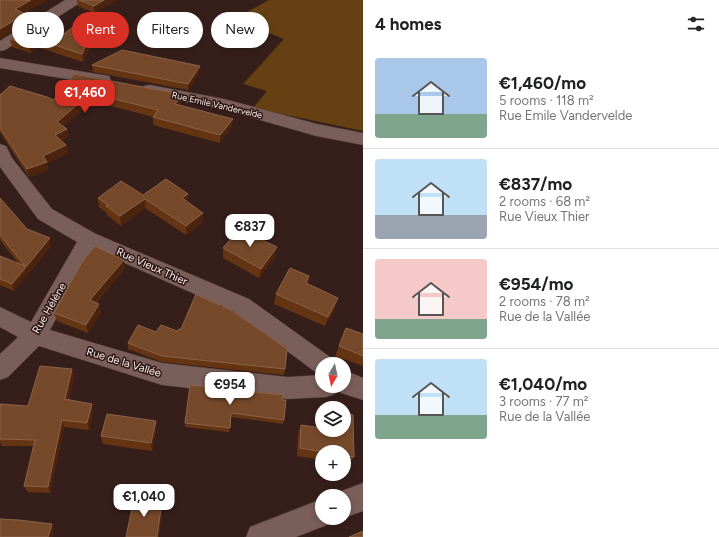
<!DOCTYPE html>
<meta charset="utf-8">
<style>
body{margin:0;font-family:Figtree,sans-serif;background:#f6f6f6;color:#202124;height:100vh;display:flex;flex-direction:column;font-size:15px;white-space:nowrap}
*{box-sizing:border-box;margin:0}
p{font-size:13px;color:#757577}
.icon{flex:none;width:22px;height:22px;fill:none;stroke:currentColor;stroke-width:2;stroke-linecap:round;stroke-linejoin:round}
.map{position:relative;flex:1;overflow:hidden}
.panel{display:flex;flex-direction:column;background:#fff;width:356px}
.panel>*{flex:none}
.guide{position:absolute;left:12px;top:12px;width:291px;height:36px;display:flex;gap:8px}
.needle{width:26px;rotate:189deg}
.fabs{position:absolute;left:315px;top:357px;display:grid;gap:8px}
.fabs a{display:grid;place-items:center;width:36px;height:36px;border-radius:50%;background:#fff;box-shadow:0 2px 6px #0003;font-size:20px}
.price{position:absolute;translate:-50% -34px;padding:0 9px;border-radius:8px;background:#fff;color:#222;font-size:13px;line-height:26px;filter:drop-shadow(0 1px 2px #0008)}
.price::after{content:'';position:absolute;left:50%;top:24px;width:12px;height:9px;margin-left:-6px;background:inherit;clip-path:polygon(0 0,100% 0,50% 100%)}
.price.current{background:#d93025;color:#fff}
ul{padding:0;list-style:none}
li{display:flex;align-items:center;gap:12px;height:100px;padding:0 12px}
li+li{border-top:1px solid #e0e0e0}
li span{display:grid;place-items:center;flex:none;width:112px;height:80px;border-radius:4px;color:#555}
li>.icon{margin-inline-start:auto}
span .icon{width:48px;height:48px;fill:#fffc;stroke-width:1}
li b{font-size:17px}
h2{display:flex;justify-content:space-between;align-items:center;height:48px;padding:0 12px;font-size:17px}
.chip{padding:0 14px;border-radius:18px;background:#fff;box-shadow:0 2px 6px #0003;font-size:14px;line-height:36px}
.chip.current{background:#d93025;color:#fff}
main{display:flex;flex:1;min-height:0}
.map>svg:first-child{display:block}
</style>
<main>
<div class="map">
<svg width="363" height="537" viewBox="0 0 363 537">
<rect width="100%" height="100%" fill="#361f1b"/>
<!-- green -->
<path fill="#644012" d="M 269,0 L 363,0 L 363,131 L 253,108 L 267,91 L 243,84 L 284,39 L 234,19 Z"/>
<g fill="none" stroke-linecap="round" stroke-linejoin="round">
<defs>
<path id="minor" d="M 65,0 L 82,0 L 80,3 L 5,50 L 0,51 L 0,41 Z
M 0,144 L 6,146 L 12,158 L 52,209 L 96,234 L 249,299 L 330,357 L 334,364 L 322,364 L 322,374 L 314,371 L 233,311 L 93,249 L 50,330 L 162,363 L 288,377 L 322,375 L 322,386 L 344,386 L 344,370 L 363,378 L 363,400 L 341,393 L 337,389 L 335,394 L 326,397 L 288,399 L 162,385 L 39,346 L 8,377 L 0,380 L 0,354 L 18,337 L 0,327 L 0,307 L 31,322 L 77,242 L 38,219 L 0,167 Z
M 363,483 L 363,511 L 344,518 L 344,496 L 334,496 L 334,494 Z
M 322,499 L 322,518 L 334,518 L 332,523 L 296,537 L 246,537 L 250,527 Z"/>
<path id="tertiary" d="M 0,58 L 103,75 L 109,76 L 111,80 L 109,84 L 103,85 L 0,68 Z
M 150,85 L 224,99 L 317,124 L 363,133 L 363,145 L 316,136 L 222,109 L 144,94 L 142,90 L 144,86 Z"/>
</defs>
<!-- minor casing -->
<use href="#minor" stroke="#4e3b38" stroke-width="1"/>
<!-- tertiary casing -->
<use href="#tertiary" stroke="#4e3b38" stroke-width="1"/>
<!-- minor -->
<use href="#minor" fill="#795e59" fill-rule="evenodd"/>
<!-- tertiary -->
<use href="#tertiary" fill="#795e59" fill-rule="evenodd"/>
</g>
<!-- wall -->
<path fill="#653513" d="M 77,0 L 116,0 L 95,12 L 114,19 L 115,27 L 87,52 L 87,53 L 83,62 L 37,47 L 31,53 L 12,47 L 10,39 L 64,34 L 92,12 L 78,6 Z
M 92,65 L 199,73 L 188,90 L 93,72 Z
M 64,89 L 180,94 L 180,105 L 232,126 L 220,143 L 153,125 L 153,117 L 92,101 L 63,126 L 67,129 L 68,137 L 61,140 L 66,145 L 68,153 L 47,163 L 48,170 L 29,177 L 0,132 L 0,95 L 53,100 Z
M 188,194 L 187,202 L 203,213 L 202,222 L 186,235 L 145,208 L 121,226 L 107,215 L 107,213 L 99,207 L 98,198 L 143,195 Z
M 0,198 L 27,229 L 51,246 L 14,291 L 0,285 L 0,256 L 19,264 L 0,240 Z
M 223,248 L 275,257 L 259,278 L 223,258 Z
M 125,268 L 96,303 L 101,312 L 88,333 L 57,321 L 54,313 Z
M 309,276 L 308,284 L 335,308 L 325,326 L 274,304 L 276,294 Z
M 346,328 L 363,334 L 363,366 L 335,356 Z
M 181,329 L 285,369 L 284,375 L 162,362 L 128,349 L 128,343 L 156,332 L 177,331 Z
M 74,376 L 69,399 L 93,411 L 89,430 L 64,427 L 50,493 L 28,492 L 24,486 L 34,446 L 2,446 L 0,442 L 0,404 L 28,406 Z
M 282,400 L 284,420 L 283,424 L 231,417 L 229,432 L 185,427 L 185,423 Z
M 156,421 L 156,429 L 152,451 L 103,444 L 101,436 Z
M 301,425 L 354,457 L 349,464 L 344,463 L 344,452 L 322,452 L 322,460 L 297,456 L 298,433 Z"/>
<!-- shaded-wall -->
<path fill="#4c240d" d="M 31,0 L 48,0 L 17,17 L 15,9 Z
M 104,0 L 116,0 L 95,13 L 94,6 Z
M 25,14 L 27,22 L 0,39 L 0,29 Z
M 114,19 L 115,27 L 87,52 L 87,53 L 83,62 L 82,54 L 85,45 Z
M 36,39 L 37,47 L 31,53 L 29,45 Z
M 200,66 L 199,73 L 188,90 L 188,84 Z
M 91,93 L 92,101 L 59,130 L 57,122 Z
M 180,94 L 180,106 L 175,104 Z
M 233,119 L 232,126 L 220,143 L 220,135 Z
M 67,129 L 68,137 L 57,143 L 55,135 Z
M 66,145 L 68,153 L 47,163 L 48,170 L 29,177 L 27,169 L 43,156 Z
M 188,194 L 187,203 L 182,198 Z
M 145,199 L 145,208 L 121,226 L 120,216 Z
M 203,213 L 202,222 L 186,235 L 186,226 Z
M 50,238 L 51,246 L 14,291 L 12,284 Z
M 277,247 L 275,257 L 259,278 L 261,269 Z
M 124,260 L 125,268 L 91,308 L 90,300 Z
M 309,276 L 307,286 L 306,283 Z
M 338,298 L 335,308 L 325,326 L 328,317 Z
M 99,304 L 101,312 L 88,333 L 86,325 Z
M 72,369 L 74,376 L 68,406 L 65,399 Z
M 92,404 L 93,411 L 89,430 L 87,423 Z
M 62,420 L 64,427 L 50,493 L 48,487 Z
M 156,421 L 156,429 L 152,451 L 151,443 Z
M 152,496 L 153,503 L 151,514 L 150,508 Z
M 161,509 L 162,516 L 159,537 L 157,537 Z
M 52,524 L 54,529 L 52,537 L 48,537 Z"/>
<!-- building -->
<path fill="#76492b" stroke="#8b6349" d="M 0,0 L 31,0 L 15,9 L 25,14 L 0,29 Z
M 79,0 L 104,0 L 94,6 Z
M 92,12 L 114,19 L 85,45 L 86,45 L 82,54 L 36,39 L 29,45 L 10,39 L 39,21 L 64,34 Z
M 122,50 L 200,66 L 188,84 L 92,65 Z
M 74,74 L 180,94 L 178,98 L 180,98 L 175,104 L 233,119 L 220,135 L 153,117 L 158,110 L 91,93 L 57,122 L 67,129 L 55,135 L 66,145 L 43,156 L 47,162 L 27,169 L 0,128 L 0,95 L 10,86 L 47,97 L 53,100 L 64,89 Z
M 166,179 L 188,194 L 182,198 L 203,213 L 186,226 L 145,199 L 120,216 L 106,206 L 108,205 L 98,198 L 121,181 L 143,195 Z
M 0,198 L 27,229 L 50,238 L 12,284 L 0,279 L 0,256 L 25,266 L 0,235 Z
M 239,229 L 277,247 L 261,269 L 223,248 Z
M 95,246 L 124,260 L 90,300 L 99,304 L 86,325 L 54,313 L 82,262 Z
M 290,268 L 309,276 L 306,283 L 338,298 L 328,317 L 276,294 Z
M 196,294 L 219,305 L 220,304 L 249,322 L 287,349 L 285,369 L 162,356 L 128,343 L 138,325 L 156,332 L 161,325 L 177,331 L 179,329 L 181,329 Z
M 346,328 L 363,334 L 363,356 L 339,346 Z
M 40,366 L 72,369 L 65,399 L 92,404 L 87,423 L 62,420 L 48,487 L 24,486 L 35,440 L 0,439 L 0,404 L 28,406 Z
M 190,385 L 283,395 L 282,400 L 286,400 L 284,420 L 231,413 L 230,428 L 185,423 Z
M 344,413 L 353,415 L 354,457 L 344,455 L 344,452 L 324,452 L 300,448 L 301,425 L 322,428 L 322,430 L 344,430 Z
M 107,414 L 156,421 L 151,443 L 101,436 Z
M 135,494 L 152,496 L 150,508 L 161,509 L 157,537 L 126,537 Z
M 0,519 L 19,520 L 52,524 L 48,537 L 0,537 Z
M 363,531 L 363,537 L 349,537 Z"/>
<g text-anchor="middle" stroke-width="3" stroke-linejoin="round" paint-order="stroke">
<!-- far-street labels -->
<g font-size="9" fill="#fdf0ed" stroke="#2b1512">
<text transform="translate(217 105) rotate(13)" y="3">Rue Emile Vandervelde</text>
</g>
<!-- street labels -->
<g font-size="11" fill="#fdf0ed" stroke="#2b1512">
<text transform="translate(152 266) rotate(24)" y="4">Rue Vieux Thier</text>
<text transform="translate(49 308) rotate(-60)" y="4">Rue Hélène</text>
<text transform="translate(124 362) rotate(17)" y="4">Rue de la Vallée</text>
</g>
</g>
</svg>
<div class="fabs">
<a><svg class="needle" viewBox="-14 -14 28 28"><path d="M0-13l5 13h-10z" fill="#e53935"/><path d="M0 13l5-13h-10z" fill="#757577"/></svg></a>
<a><svg class="icon" aria-label="layers" viewBox="0 0 24 24"><path d="M12 4l9 5-9 5-9-5zM3 14l9 5 9-5"/></svg></a>
<a>+</a>
<a>−</a>
</div>
<b class="price current" style="left:85px;top:114px">€1,460</b>
<b class="price" style="left:250px;top:248px">€837</b>
<b class="price" style="left:230px;top:406px">€954</b>
<b class="price" style="left:144px;top:518px">€1,040</b>
<div class="guide">
<a class="chip">Buy</a>
<a class="chip current">Rent</a>
<a class="chip">Filters</a>
<a class="chip">New</a>
</div>
</div>
<section class="panel">
<h2>4 homes<svg class="icon" aria-label="filters" viewBox="0 0 24 24"><path d="M4 7h16M4 17h16"/><circle cx="9" cy="7" r="2"/><circle cx="15" cy="17" r="2"/></svg></h2>
<ul>
<li><span style="background:linear-gradient(#a9c7e8 70%,#7fa58c 0)"><svg class="icon" aria-label="home" viewBox="0 0 24 24"><path d="M3 11l9-7 9 7M6 9v11h12V9"/></svg></span><div><b>€1,460/mo</b><p>5 rooms · 118 m²</p><p>Rue Emile Vandervelde</p></div></li>
<li><span style="background:linear-gradient(#bfe0f5 70%,#9aa5b1 0)"><svg class="icon" aria-label="home" viewBox="0 0 24 24"><path d="M3 11l9-7 9 7M6 9v11h12V9"/></svg></span><div><b>€837/mo</b><p>2 rooms · 68 m²</p><p>Rue Vieux Thier</p></div></li>
<li><span style="background:linear-gradient(#f6c9c9 75%,#7fa58c 0)"><svg class="icon" aria-label="home" viewBox="0 0 24 24"><path d="M3 11l9-7 9 7M6 9v11h12V9"/></svg></span><div><b>€954/mo</b><p>2 rooms · 78 m²</p><p>Rue de la Vallée</p></div></li>
<li><span style="background:linear-gradient(#bfe0f5 70%,#7fa58c 0)"><svg class="icon" aria-label="home" viewBox="0 0 24 24"><path d="M3 11l9-7 9 7M6 9v11h12V9"/></svg></span><div><b>€1,040/mo</b><p>3 rooms · 77 m²</p><p>Rue de la Vallée</p></div></li>
</ul>
</section>
</main>
